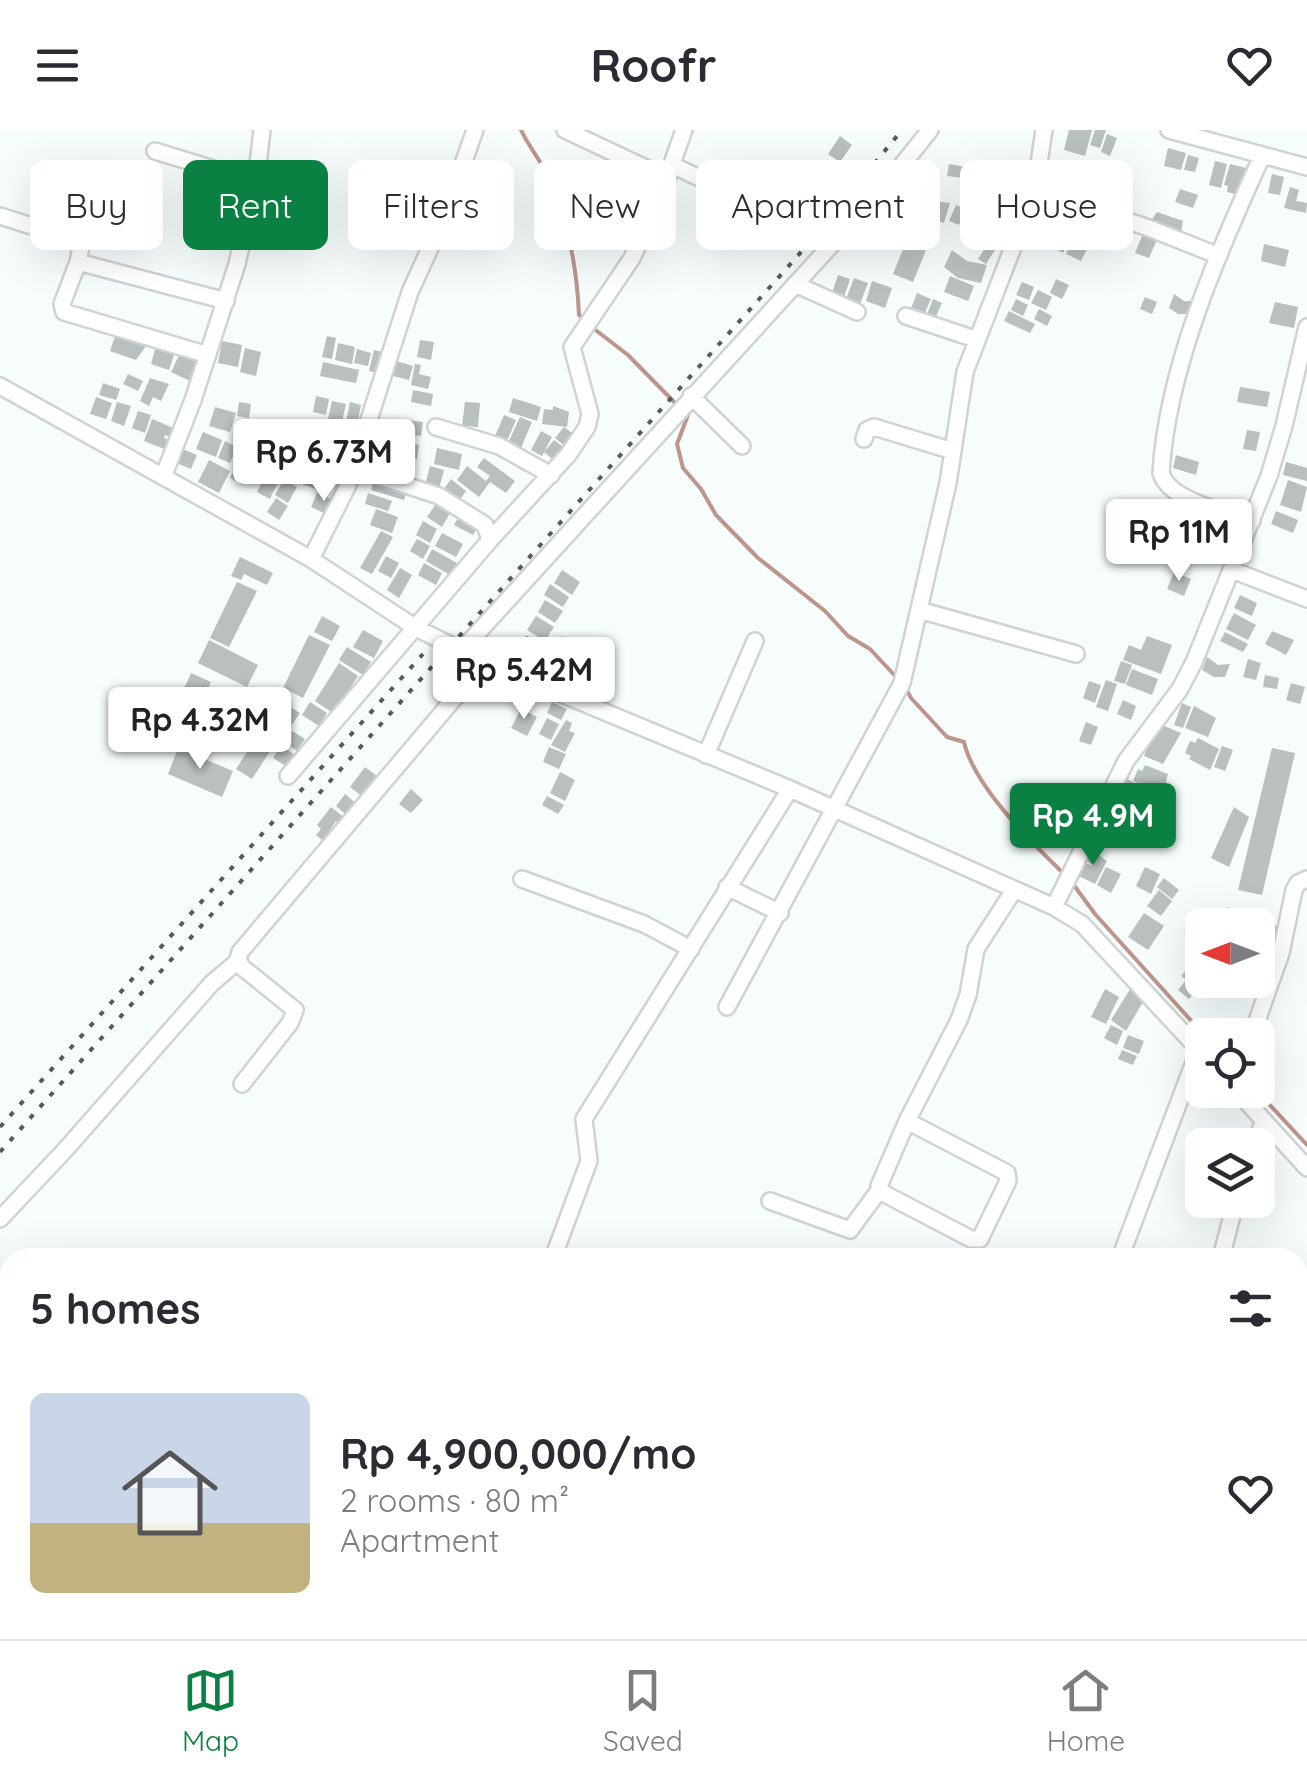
<!DOCTYPE html>
<meta charset="utf-8">
<style>
body{margin:0;font-family:Quicksand,sans-serif;background:#f7f7f7;color:#2b2b33;height:100vh;display:flex;flex-direction:column;font-size:38px;white-space:nowrap}
*{box-sizing:border-box;margin:0}
p{font-size:32px;color:#7c7c81}
.icon{flex:none;width:55px;height:55px;fill:none;stroke:currentColor;stroke-width:2;stroke-linecap:round;stroke-linejoin:round}
.map{position:relative;flex:1;overflow:hidden}
.panel{position:absolute;left:0px;top:1118px;width:1308px;height:392px;display:flex;flex-direction:column;background:#fff;border-radius:30px 30px 0 0;box-shadow:0 10px 40px #0002}
.panel>*{flex:none}
.top-card{position:absolute;left:30px;top:30px;width:1248px;height:90px;display:flex;gap:20px}
.needle{width:65px;rotate:270deg}
.controls{position:absolute;left:1185px;top:778px;display:grid;gap:20px}
.controls a{display:grid;place-items:center;width:90px;height:90px;border-radius:15px;background:#fff;box-shadow:0 10px 40px #0002;font-size:50px}
.price{position:absolute;translate:-50% -85px;padding:0 22px;border-radius:10px;background:#fff;color:#222;font-size:32px;line-height:65px;filter:drop-shadow(0 2px 5px #0008)}
.price::after{content:'';position:absolute;left:50%;top:60px;width:30px;height:22px;margin-left:-15px;background:inherit;clip-path:polygon(0 0,100% 0,50% 100%)}
.price.current{background:#0b8043;color:#fff}
ul{padding:0;list-style:none}
li{display:flex;align-items:center;gap:30px;height:250px;padding:0 30px}
li+li{border-top:2px solid #e1e1e2}
li span{display:grid;place-items:center;flex:none;width:280px;height:200px;border-radius:15px;color:#555}
li>.icon{margin-inline-start:auto}
span .icon{width:120px;height:120px;fill:#fffc;stroke-width:1}
li b{font-size:42px}
h2{display:flex;justify-content:space-between;align-items:center;height:120px;padding:0 30px;font-size:42px}
.tag{padding:0 35px;border-radius:15px;background:#fff;box-shadow:0 10px 40px #0002;font-size:35px;line-height:90px}
.tag.current{background:#0b8043;color:#fff}
header{display:flex;justify-content:space-between;align-items:center;height:130px;padding:0 30px;background:#fff;font-size:45px;font-weight:800}
.tabs{display:flex;justify-content:space-around;align-items:center;height:140px;border-top:2px solid #e1e1e2;background:#fff;font-size:28px;color:#7c7c81}
.tabs a{display:grid;justify-items:center;gap:5px}
.tabs .current{color:#0b8043}
.map>svg:first-child{display:block}
</style>
<header><svg class="icon" aria-label="menu" viewBox="0 0 24 24"><path d="M4 6h16M4 12h16M4 18h16"/></svg>Roofr<svg class="icon" aria-label="heart" viewBox="0 0 24 24"><path d="M12 20l-8-8c-3-5 5-10 8-4 3-6 11-1 8 4z"/></svg></header>
<div class="map">
<svg width="1307" height="1509" viewBox="0 0 1307 1509">
<rect width="100%" height="100%" fill="#f7fdfd"/>
<g fill="none" stroke-linecap="round" stroke-linejoin="round">
<!-- stream -->
<path stroke="#bd958a" stroke-width="4" d="M 521,0 C 529,17 541,31 549,48 C 568,91 577,138 579,185 L 586,191
M 593,198 L 628,225 L 678,276
M 685,282 L 688,285 L 677,314 L 683,338 L 701,359 L 716,385 L 758,428 L 825,481 L 848,506 L 870,519 L 899,550
M 905,557 L 911,568 L 947,607 L 964,612 C 974,656 1031,712 1063,743
M 1073,754 L 1095,784 L 1204,905
M 1256,960 L 1307,1015"/>
</g>
<!-- building -->
<path fill="#babfbf" d="M 1069,0 L 1092,0 L 1085,26 L 1064,20 Z
M 1095,0 L 1106,0 L 1100,18 L 1090,15 Z
M 1107,4 L 1117,8 L 1110,26 L 1101,22 Z
M 840,6 L 852,15 L 840,32 L 828,24 Z
M 1168,18 L 1186,23 L 1181,40 L 1164,36 Z
M 1188,25 L 1199,28 L 1195,42 L 1184,40 Z
M 1215,31 L 1227,34 L 1221,58 L 1209,55 Z
M 949,34 L 972,38 L 970,49 L 947,46 Z
M 1230,34 L 1250,39 L 1243,66 L 1227,62 L 1228,56 L 1224,55 Z
M 1272,44 L 1284,47 L 1280,65 L 1268,63 Z
M 1003,48 L 1019,50 L 1017,65 L 1001,63 Z
M 909,52 L 922,57 L 913,80 L 900,75 Z
M 1065,52 L 1088,60 L 1084,72 L 1061,64 Z
M 1114,55 L 1126,60 L 1118,84 L 1106,80 Z
M 1290,57 L 1299,60 L 1296,71 L 1307,73 L 1306,83 L 1284,78 Z
M 1180,59 L 1198,65 L 1193,78 L 1175,72 Z
M 925,63 L 933,71 L 950,73 L 944,93 L 917,83 Z
M 956,75 L 966,79 L 959,95 L 949,91 Z
M 1157,82 L 1183,91 L 1181,102 L 1164,100 L 1150,92 Z
M 1100,85 L 1119,93 L 1111,112 L 1081,100 L 1085,91 L 1096,95 Z
M 1047,97 L 1059,102 L 1051,118 L 1040,112 Z
M 1145,99 L 1159,105 L 1149,128 L 1135,123 Z
M 1061,103 L 1070,108 L 1063,123 L 1054,118 Z
M 1073,109 L 1088,117 L 1081,131 L 1066,124 Z
M 906,112 L 926,120 L 913,152 L 893,144 Z
M 1264,114 L 1289,120 L 1285,137 L 1261,131 Z
M 987,115 L 995,120 L 986,134 L 978,129 Z
M 952,120 L 967,131 L 987,135 L 981,153 L 958,148 L 944,137 Z
M 838,145 L 850,149 L 844,167 L 832,163 Z
M 950,146 L 974,156 L 968,171 L 944,162 Z
M 854,148 L 868,153 L 860,174 L 846,169 Z
M 1056,149 L 1069,155 L 1062,169 L 1050,163 Z
M 872,151 L 892,158 L 885,178 L 866,171 Z
M 1022,152 L 1034,157 L 1029,170 L 1016,165 Z
M 1038,160 L 1052,167 L 1046,180 L 1031,173 Z
M 917,163 L 931,169 L 923,187 L 910,181 Z
M 1174,164 L 1184,171 L 1195,171 L 1192,184 L 1178,184 L 1169,178 Z
M 1145,167 L 1157,172 L 1152,184 L 1140,179 Z
M 933,169 L 942,173 L 934,191 L 926,187 Z
M 1016,169 L 1028,175 L 1023,186 L 1011,180 Z
M 1275,172 L 1298,177 L 1294,198 L 1269,193 Z
M 1039,179 L 1052,186 L 1047,196 L 1034,189 Z
M 1009,181 L 1035,194 L 1030,203 L 1004,191 Z
M 117,200 L 138,207 L 136,213 L 146,216 L 136,230 L 110,221 Z
M 327,206 L 336,208 L 332,229 L 322,227 Z
M 420,210 L 434,212 L 431,230 L 417,227 Z
M 222,211 L 242,215 L 238,237 L 218,233 Z
M 338,213 L 355,217 L 352,234 L 335,230 Z
M 156,216 L 175,222 L 169,240 L 151,234 Z
M 245,218 L 261,222 L 256,246 L 240,242 Z
M 182,219 L 201,228 L 190,251 L 171,242 Z
M 357,219 L 371,223 L 368,236 L 354,233 Z
M 374,220 L 387,223 L 382,244 L 369,241 Z
M 396,231 L 413,236 L 409,250 L 393,246 Z
M 323,232 L 359,240 L 356,253 L 320,246 Z
M 415,234 L 421,235 L 419,244 L 431,247 L 428,259 L 411,255 Z
M 128,244 L 143,251 L 138,261 L 123,254 Z
M 150,248 L 169,254 L 161,271 L 153,267 L 149,276 L 140,271 Z
M 103,253 L 120,259 L 116,270 L 99,265 Z
M 1240,257 L 1270,262 L 1267,277 L 1237,272 Z
M 413,260 L 433,264 L 431,276 L 411,272 Z
M 316,266 L 329,269 L 326,285 L 313,282 Z
M 96,267 L 112,273 L 106,289 L 90,284 Z
M 513,268 L 541,277 L 537,291 L 509,282 Z
M 332,271 L 346,274 L 342,292 L 328,289 Z
M 117,272 L 131,276 L 124,296 L 111,291 Z
M 239,272 L 251,274 L 249,288 L 237,286 Z
M 350,272 L 361,275 L 357,295 L 346,292 Z
M 465,272 L 480,273 L 478,297 L 462,296 Z
M 553,276 L 569,282 L 567,297 L 542,294 L 544,279 L 553,280 Z
M 215,277 L 236,283 L 230,302 L 209,296 Z
M 138,281 L 151,285 L 145,303 L 132,298 Z
M 504,285 L 516,290 L 507,311 L 495,306 Z
M 520,287 L 532,292 L 521,318 L 508,313 Z
M 152,289 L 176,299 L 172,308 L 165,305 L 164,308 L 171,311 L 167,320 L 144,311 Z
M 397,289 L 423,292 L 421,306 L 395,302 Z
M 564,297 L 575,305 L 566,317 L 555,308 Z
M 1247,300 L 1260,302 L 1256,321 L 1243,319 Z
M 327,301 L 353,310 L 353,335 L 320,324 Z
M 541,301 L 552,307 L 542,326 L 531,320 Z
M 203,302 L 222,310 L 216,327 L 196,319 Z
M 554,310 L 566,319 L 556,332 L 544,322 Z
M 225,311 L 237,317 L 230,333 L 218,328 Z
M 397,311 L 419,315 L 417,329 L 394,325 Z
M 240,316 L 250,320 L 243,338 L 233,334 Z
M 180,318 L 197,325 L 191,339 L 174,332 Z
M 437,318 L 462,324 L 459,340 L 434,334 Z
M 1176,325 L 1199,332 L 1196,345 L 1173,338 Z
M 319,328 L 336,334 L 331,347 L 314,340 Z
M 484,328 L 515,351 L 506,363 L 490,352 L 479,367 L 457,350 L 467,336 L 486,351 L 490,346 L 477,337 Z
M 209,330 L 230,341 L 219,363 L 198,352 Z
M 1286,332 L 1307,338 L 1307,351 L 1283,345 Z
M 430,336 L 444,340 L 439,359 L 425,355 Z
M 236,337 L 249,344 L 243,355 L 230,348 Z
M 269,339 L 282,346 L 272,364 L 269,363 L 272,365 L 270,369 L 257,362 Z
M 304,339 L 327,348 L 322,361 L 299,353 Z
M 375,347 L 408,357 L 404,370 L 371,360 Z
M 284,349 L 297,357 L 288,373 L 275,365 Z
M 451,349 L 466,361 L 456,375 L 441,363 Z
M 1288,350 L 1307,357 L 1301,382 L 1280,375 Z
M 317,363 L 336,371 L 330,386 L 311,377 Z
M 368,363 L 392,371 L 388,381 L 365,374 Z
M 276,368 L 288,376 L 279,390 L 267,382 Z
M 439,369 L 453,378 L 442,397 L 427,387 Z
M 376,379 L 398,387 L 392,403 L 370,395 Z
M 1276,381 L 1298,390 L 1293,403 L 1271,394 Z
M 461,383 L 480,394 L 473,405 L 454,395 Z
M 423,391 L 437,399 L 430,413 L 416,405 Z
M 381,401 L 393,407 L 372,444 L 360,438 Z
M 442,403 L 463,414 L 456,427 L 435,416 Z
M 417,409 L 430,416 L 423,429 L 410,421 Z
M 1201,411 L 1225,420 L 1220,434 L 1195,425 Z
M 432,419 L 457,433 L 450,445 L 426,431 Z
M 386,426 L 399,433 L 391,448 L 378,441 Z
M 240,427 L 273,443 L 267,455 L 244,444 L 241,450 L 231,446 Z
M 424,433 L 442,443 L 436,455 L 418,445 Z
M 400,438 L 412,445 L 399,468 L 387,460 Z
M 562,440 L 580,452 L 572,465 L 554,453 Z
M 1174,442 L 1191,449 L 1184,466 L 1167,459 Z
M 237,452 L 257,461 L 229,517 L 210,508 Z
M 550,454 L 569,467 L 563,477 L 544,465 Z
M 1240,465 L 1257,473 L 1252,486 L 1234,478 Z
M 545,470 L 563,481 L 555,493 L 538,482 Z
M 1234,483 L 1256,495 L 1248,510 L 1226,499 Z
M 322,486 L 340,496 L 332,511 L 314,502 Z
M 536,486 L 554,497 L 545,511 L 527,500 Z
M 363,500 L 383,511 L 374,528 L 353,517 Z
M 1272,501 L 1294,510 L 1286,525 L 1265,514 Z
M 1225,502 L 1248,514 L 1243,522 L 1220,511 Z
M 309,505 L 330,515 L 303,568 L 283,558 Z
M 526,505 L 542,514 L 536,526 L 520,516 Z
M 562,506 L 573,512 L 554,548 L 543,542 Z
M 1147,506 L 1172,515 L 1161,544 L 1123,530 L 1129,515 L 1141,520 Z
M 209,510 L 258,535 L 247,557 L 198,533 Z
M 347,517 L 371,532 L 363,545 L 339,530 Z
M 1207,527 L 1218,535 L 1230,534 L 1225,547 L 1214,547 L 1202,540 Z
M 1248,529 L 1261,533 L 1256,550 L 1243,547 Z
M 1121,531 L 1132,535 L 1125,554 L 1114,551 Z
M 339,533 L 358,546 L 334,584 L 315,571 Z
M 1132,539 L 1158,549 L 1152,565 L 1126,555 Z
M 191,543 L 211,552 L 183,614 L 163,605 Z
M 1265,545 L 1279,548 L 1277,559 L 1263,557 Z
M 1106,550 L 1117,554 L 1108,581 L 1096,577 Z
M 1089,551 L 1101,555 L 1095,573 L 1083,568 Z
M 1291,553 L 1305,557 L 1300,574 L 1286,570 Z
M 1123,570 L 1136,576 L 1131,590 L 1117,584 Z
M 283,572 L 300,583 L 287,602 L 271,591 Z
M 310,572 L 327,583 L 319,596 L 302,585 Z
M 552,572 L 567,579 L 561,590 L 547,583 Z
M 1182,573 L 1191,577 L 1183,598 L 1174,595 Z
M 1194,576 L 1216,588 L 1208,607 L 1185,598 Z
M 521,579 L 537,587 L 527,606 L 511,598 Z
M 547,588 L 559,594 L 551,610 L 539,604 Z
M 566,590 L 572,593 L 569,601 L 575,603 L 565,622 L 551,615 Z
M 1086,592 L 1098,597 L 1091,615 L 1079,611 Z
M 1157,593 L 1181,603 L 1163,634 L 1144,626 Z
M 265,594 L 281,604 L 252,649 L 236,639 Z
M 292,601 L 305,609 L 297,621 L 285,613 Z
M 1198,608 L 1219,619 L 1210,640 L 1189,629 L 1191,626 L 1185,623 L 1190,611 L 1195,613 Z
M 281,616 L 294,624 L 286,636 L 273,628 Z
M 1222,616 L 1233,620 L 1225,641 L 1214,637 Z
M 549,617 L 566,624 L 559,639 L 543,632 Z
M 178,618 L 233,641 L 222,667 L 168,644 Z
M 1272,618 L 1295,623 L 1262,765 L 1238,760 Z
M 1145,635 L 1168,644 L 1163,663 L 1133,651 L 1138,639 L 1142,641 Z
M 365,637 L 378,647 L 363,667 L 350,657 Z
M 560,642 L 575,650 L 565,671 L 550,663 Z
M 1120,645 L 1150,662 L 1145,672 L 1126,662 L 1124,666 L 1112,660 Z
M 411,659 L 423,670 L 411,683 L 399,674 Z
M 1153,663 L 1165,669 L 1157,685 L 1145,678 Z
M 345,664 L 358,675 L 349,687 L 336,676 Z
M 547,666 L 564,675 L 558,684 L 542,675 Z
M 1128,666 L 1145,677 L 1136,692 L 1126,689 L 1118,681 Z
M 331,677 L 346,689 L 341,696 L 336,691 L 323,711 L 316,705 L 321,699 L 317,695 Z
M 1234,677 L 1249,687 L 1229,737 L 1211,728 Z
M 1166,685 L 1177,691 L 1168,710 L 1152,702 L 1159,688 L 1164,690 Z
M 1114,689 L 1142,703 L 1137,713 L 1118,707 L 1109,700 Z
M 1093,721 L 1107,731 L 1095,754 L 1077,745 L 1084,732 L 1094,737 L 1086,730 Z
M 1106,737 L 1121,744 L 1111,763 L 1097,755 Z
M 1145,737 L 1160,744 L 1151,764 L 1136,756 Z
M 1164,748 L 1179,760 L 1172,769 L 1157,757 Z
M 1159,760 L 1172,771 L 1161,786 L 1147,776 Z
M 1228,777 L 1282,798 L 1274,821 L 1258,815 L 1258,795 L 1222,795 Z
M 1144,783 L 1164,796 L 1148,820 L 1128,807 Z
M 1195,785 L 1208,795 L 1202,795 L 1196,809 L 1184,801 Z
M 1202,824 L 1202,851 L 1194,846 L 1202,853 L 1189,869 L 1178,860 L 1186,850 L 1181,846 L 1186,840 L 1189,843 Z
M 1132,856 L 1144,870 L 1126,901 L 1111,890 Z
M 1105,859 L 1119,867 L 1106,894 L 1091,887 Z
M 1111,895 L 1123,901 L 1117,915 L 1104,908 Z
M 1128,905 L 1144,911 L 1139,924 L 1123,918 Z
M 1122,920 L 1137,926 L 1133,935 L 1118,929 Z
M 1307,1314 L 1307,1347 L 1306,1350 L 1298,1347 L 1298,1337 Z
M 63,1500 L 98,1500 L 95,1509 L 60,1509 Z
M 112,1500 L 155,1500 L 152,1509 L 109,1509 Z
M 174,1500 L 196,1500 L 193,1509 L 171,1509 Z"/>
<g fill="none" stroke-linecap="round" stroke-linejoin="round">
<defs>
<path id="minor" d="M 565,0 L 667,48
M 1169,0 L 1307,37
M 155,21 L 256,52
M 672,35 L 748,71
M 1035,60 L 1146,97 L 1219,126
M 0,86 L 82,112 L 78,132 L 226,171
M 82,112 L 95,76
M 78,132 L 62,174 L 64,182 L 208,225
M 795,154 L 857,182
M 906,186 L 975,209
M 0,256 L 311,429 L 416,498 L 485,532 L 790,659 L 1054,777 L 1082,794 L 1202,923
M 691,266 L 742,316
M 436,297 L 499,316 L 551,345
M 864,309 L 867,300 L 874,297 L 953,321
M 354,338 L 439,366 L 485,395 L 490,410
M 164,345 L 193,270 L 237,134 L 256,52 L 262,0
M 1252,391 C 1226,382 1169,371 1161,343 C 1167,238 1219,120 1262,26
M 311,429 L 348,355 L 410,162 L 445,85 L 475,0
M 1232,440 L 1307,469
M 919,480 L 1076,524
M 462,520 L 886,55 L 930,0
M 706,625 L 755,511
M 288,646 L 490,410 L 568,325 L 587,297 L 590,284 L 572,217 L 632,128 L 658,73 L 684,0
M 522,749 L 644,794 L 691,819
M 727,757 L 780,783
M 1054,777 L 1126,631 L 1180,559 L 1194,532 L 1269,346 L 1284,296 L 1307,197
M 727,877 L 902,553 L 948,353 L 965,242 L 1035,60 L 1044,0
M 1252,905 L 1281,823 L 1294,760 L 1298,753 L 1307,749
M 242,954 L 290,893 L 295,880 L 242,837 L 238,829 L 240,822 L 485,532
M 1236,960 L 1307,1038
M 907,991 L 1007,1043 L 1008,1051 L 980,1109 L 971,1109 L 883,1063 L 879,1056 L 907,991 L 959,890 L 968,865 L 976,819 L 1014,760
M 1255,1015 L 1263,992
M 770,1071 L 850,1100 L 880,1059
M 0,1089 L 66,1019 L 212,853 L 238,831
M 553,1128 L 589,1031 L 584,989 L 790,659
M 1120,1128 L 1199,919
M 1221,1128 L 1236,1070
M 1298,1307 L 1307,1285
M 1298,1433 L 1307,1436
M 702,1500 L 700,1503 L 718,1509
M 970,1500 L 989,1509
M 1086,1500 L 1101,1509
M 1258,1500 L 1281,1509
M 104,1509 L 107,1500
M 163,1509 L 166,1500
M 815,1509 L 819,1500
M 1139,1509 L 1144,1500
M 1207,1509 L 1211,1500"/>
</defs>
<!-- minor casing -->
<use href="#minor" stroke="#ced3d3" stroke-width="20"/>
<!-- minor -->
<use href="#minor" stroke="#fff" stroke-width="15"/>
<!-- rail -->
<path stroke="#575a5a" stroke-width="4" stroke-dasharray="5 10" stroke-linecap="butt" d="M 0,997 L 423,524
M 0,1022 L 802,121 L 902,0"/>
</g>
</svg>
<div class="controls">
<a><svg class="needle" viewBox="-14 -14 28 28"><path d="M0-13l5 13h-10z" fill="#e53935"/><path d="M0 13l5-13h-10z" fill="#7c7c81"/></svg></a>
<a><svg class="icon" aria-label="locate" viewBox="0 0 24 24"><circle cx="12" cy="12" r="6"/><path d="M12 2v4M12 18v4M2 12h4M18 12h4"/></svg></a>
<a><svg class="icon" aria-label="layers" viewBox="0 0 24 24"><path d="M12 4l9 5-9 5-9-5zM3 14l9 5 9-5"/></svg></a>
</div>
<b class="price" style="left:324px;top:374px">Rp 6.73M</b>
<b class="price" style="left:1179px;top:454px">Rp 11M</b>
<b class="price" style="left:524px;top:592px">Rp 5.42M</b>
<b class="price" style="left:200px;top:642px">Rp 4.32M</b>
<b class="price current" style="left:1093px;top:738px">Rp 4.9M</b>
<div class="top-card">
<a class="tag">Buy</a>
<a class="tag current">Rent</a>
<a class="tag">Filters</a>
<a class="tag">New</a>
<a class="tag">Apartment</a>
<a class="tag">House</a>
</div>
<section class="panel">
<h2>5 homes<svg class="icon" aria-label="filters" viewBox="0 0 24 24"><path d="M4 7h16M4 17h16"/><circle cx="9" cy="7" r="2"/><circle cx="15" cy="17" r="2"/></svg></h2>
<ul>
<li><span style="background:linear-gradient(#c9d6e8 65%,#c2b280 0)"><svg class="icon" aria-label="home" viewBox="0 0 24 24"><path d="M3 11l9-7 9 7M6 9v11h12V9"/></svg></span><div><b>Rp 4,900,000/mo</b><p>2 rooms · 80 m²</p><p>Apartment</p></div><svg class="icon" aria-label="heart" viewBox="0 0 24 24"><path d="M12 20l-8-8c-3-5 5-10 8-4 3-6 11-1 8 4z"/></svg></li>
</ul>
</section>
</div>
<nav class="tabs">
<a class="current"><svg class="icon" aria-label="map" viewBox="0 0 24 24"><path d="M3 6l6-2 6 2 6-2v14l-6 2-6-2-6 2zM9 4v14M15 6v14"/></svg>Map</a>
<a><svg class="icon" aria-label="saved" viewBox="0 0 24 24"><path d="M7 4h10v16l-5-4-5 4z"/></svg>Saved</a>
<a><svg class="icon" aria-label="home" viewBox="0 0 24 24"><path d="M3 11l9-7 9 7M6 9v11h12V9"/></svg>Home</a>
</nav>
